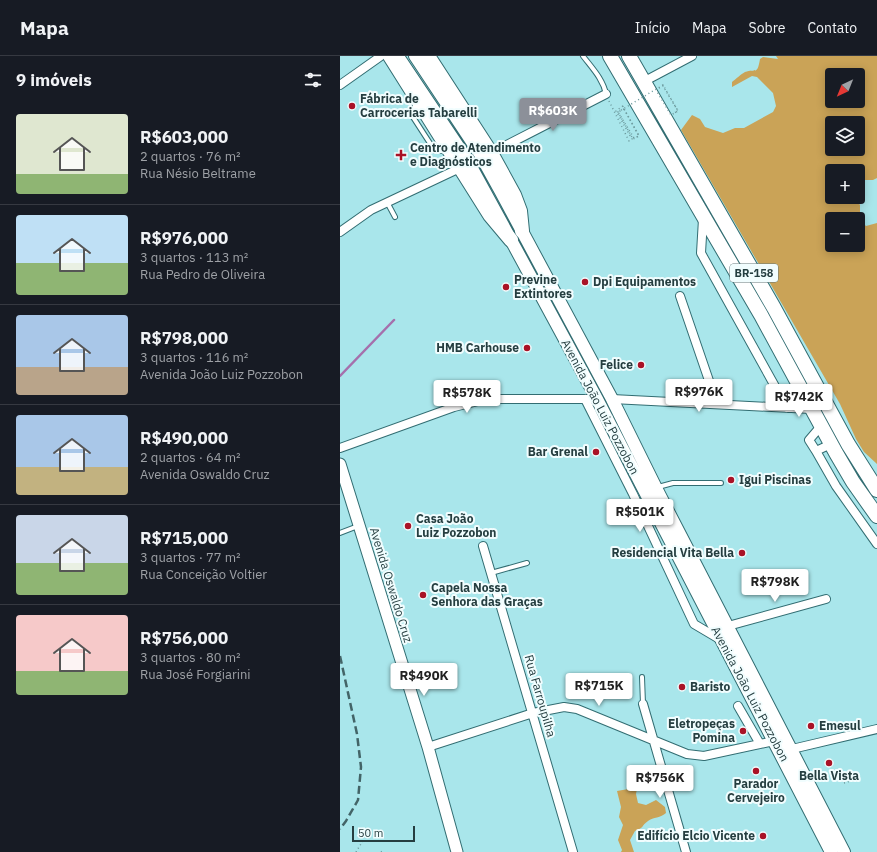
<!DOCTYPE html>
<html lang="pt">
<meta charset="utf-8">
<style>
body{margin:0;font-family:"IBM Plex Sans",sans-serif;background:#20242c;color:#f1f3f6;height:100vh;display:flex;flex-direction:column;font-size:15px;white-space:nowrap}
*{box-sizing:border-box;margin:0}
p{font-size:13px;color:#9ea1a6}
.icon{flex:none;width:22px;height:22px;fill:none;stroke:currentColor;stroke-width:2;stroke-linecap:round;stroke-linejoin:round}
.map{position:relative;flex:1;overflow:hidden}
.panel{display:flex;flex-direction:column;background:#171b24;width:340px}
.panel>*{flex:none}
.needle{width:26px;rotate:223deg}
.buttons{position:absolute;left:485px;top:12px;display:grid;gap:8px}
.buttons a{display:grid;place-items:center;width:40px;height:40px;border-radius:4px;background:#171b24;box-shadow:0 2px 10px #0003;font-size:20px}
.scale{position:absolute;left:12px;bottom:10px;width:63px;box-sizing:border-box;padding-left:4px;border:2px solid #253e40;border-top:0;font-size:11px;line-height:14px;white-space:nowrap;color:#253e40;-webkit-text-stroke:3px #f1fdfe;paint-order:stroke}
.price{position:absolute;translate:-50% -34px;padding:0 9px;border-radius:4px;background:#fff;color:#222;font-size:13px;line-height:26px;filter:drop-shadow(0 1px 2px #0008)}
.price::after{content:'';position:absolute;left:50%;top:24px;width:12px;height:9px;margin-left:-6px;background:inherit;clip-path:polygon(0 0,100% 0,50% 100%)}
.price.on{background:#8c9099;color:#fff}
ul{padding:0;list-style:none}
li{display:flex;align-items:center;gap:12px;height:100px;padding:0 16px}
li+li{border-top:1px solid #363941}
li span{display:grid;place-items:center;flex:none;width:112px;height:80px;border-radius:4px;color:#555}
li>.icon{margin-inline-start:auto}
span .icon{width:48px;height:48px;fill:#fffc;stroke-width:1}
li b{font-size:17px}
h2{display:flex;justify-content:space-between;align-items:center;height:48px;padding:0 16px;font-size:17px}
header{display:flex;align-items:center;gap:24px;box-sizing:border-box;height:56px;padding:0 20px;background:#171b24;border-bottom:1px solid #363941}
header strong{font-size:19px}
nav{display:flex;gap:22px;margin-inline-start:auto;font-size:14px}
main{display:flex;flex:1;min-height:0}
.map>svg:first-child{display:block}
</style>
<header>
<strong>Mapa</strong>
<nav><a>Início</a><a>Mapa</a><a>Sobre</a><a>Contato</a></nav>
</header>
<main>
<section class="panel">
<h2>9 imóveis<svg class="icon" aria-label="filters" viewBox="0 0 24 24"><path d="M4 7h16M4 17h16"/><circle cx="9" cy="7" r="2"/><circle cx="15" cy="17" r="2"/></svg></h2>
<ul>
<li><span style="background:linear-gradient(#dfe7d0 75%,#8fb573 0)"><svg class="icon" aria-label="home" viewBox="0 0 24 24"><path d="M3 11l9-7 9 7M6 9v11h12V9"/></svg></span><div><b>R$603,000</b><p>2 quartos · 76 m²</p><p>Rua Nésio Beltrame</p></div></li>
<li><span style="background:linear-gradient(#bfe0f5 60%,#8fb573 0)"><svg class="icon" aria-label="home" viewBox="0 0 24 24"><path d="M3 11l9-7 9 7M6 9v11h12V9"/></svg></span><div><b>R$976,000</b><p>3 quartos · 113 m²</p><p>Rua Pedro de Oliveira</p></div></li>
<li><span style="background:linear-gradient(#a9c7e8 65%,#b9a48a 0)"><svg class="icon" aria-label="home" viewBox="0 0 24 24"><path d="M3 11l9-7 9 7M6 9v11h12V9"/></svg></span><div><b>R$798,000</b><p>3 quartos · 116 m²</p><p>Avenida João Luiz Pozzobon</p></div></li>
<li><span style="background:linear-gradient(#a9c7e8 65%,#c2b280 0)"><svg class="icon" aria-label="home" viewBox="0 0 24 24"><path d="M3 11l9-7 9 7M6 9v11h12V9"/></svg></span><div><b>R$490,000</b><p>2 quartos · 64 m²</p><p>Avenida Oswaldo Cruz</p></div></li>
<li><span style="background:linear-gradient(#c9d6e8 60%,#8fb573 0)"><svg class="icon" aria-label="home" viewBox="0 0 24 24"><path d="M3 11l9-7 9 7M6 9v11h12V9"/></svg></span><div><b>R$715,000</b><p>3 quartos · 77 m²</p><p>Rua Conceição Voltier</p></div></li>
<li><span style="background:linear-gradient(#f6c9c9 70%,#8fb573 0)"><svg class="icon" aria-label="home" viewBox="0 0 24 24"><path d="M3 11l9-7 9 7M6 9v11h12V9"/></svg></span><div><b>R$756,000</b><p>3 quartos · 80 m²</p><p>Rua José Forgiarini</p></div></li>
</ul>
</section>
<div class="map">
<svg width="537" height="796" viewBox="0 0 537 796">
<rect width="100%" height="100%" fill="#a9e6eb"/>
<!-- forest -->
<path fill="#caa357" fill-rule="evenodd" d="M 436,0 L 537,0 L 537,122 L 533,124 L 518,124 L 518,115 L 492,115 L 492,141 L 514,141 L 520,149 L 520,164 L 526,170 L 537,167 L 537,408 L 524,396 L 516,383 L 500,348 L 341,74 L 352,59 L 360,63 L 365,71 L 383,77 L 395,72 L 404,72 L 433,56 L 436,50 L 433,37 L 417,21 L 412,20 L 392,31 L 392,26 C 396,23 401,18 405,16 C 416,12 417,20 420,3 L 423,1 L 438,3 ZM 492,19 L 518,19 L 518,45 L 492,45 ZM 492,67 L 518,67 L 518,93 L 492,93 ZM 492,163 L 518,163 L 518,189 L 492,189 Z
M 294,732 L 297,733 L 296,738 L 298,747 L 306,749 L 316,744 L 325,751 L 326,757 C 321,762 313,761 308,765 C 301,770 305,771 295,775 L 290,784 L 294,796 L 281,796 L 282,794 L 278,784 L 283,769 L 279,761 L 281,751 L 277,735 Z"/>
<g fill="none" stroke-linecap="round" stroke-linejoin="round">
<!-- stream -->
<path stroke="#a570ac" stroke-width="2.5" d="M 0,320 L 54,264"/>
<defs>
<path id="lane" d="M 243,0 C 252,12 263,23 266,38
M 77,47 L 71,58 L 95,95 L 106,95
M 47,146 L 55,161
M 318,431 L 333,427 L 381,427
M 0,477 L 18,470
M 151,517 L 187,507
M 302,621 L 303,648"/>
<path id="street" d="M 303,26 L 352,0
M 0,29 L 41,0
M 151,97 L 266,38
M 363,163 L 361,197 L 447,352
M 0,176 L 31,154 L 120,112
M 340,240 L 377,348
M 245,343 L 293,438 L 354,568 L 381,584
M 272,343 L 471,353
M 481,370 L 469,384 L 476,395 L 491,388
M 0,392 L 114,351 L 146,343 L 249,343
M 476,395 L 496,430 L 537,488
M 143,490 L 233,796
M 388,570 L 486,543
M 303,648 L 346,796
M 398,650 L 420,688
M 88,691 L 193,657 L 224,651 L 237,653 L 347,698 L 364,700 L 434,685
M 452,693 L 537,673"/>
<path id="secondary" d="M 0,408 L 88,691 L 117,796"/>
<path id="primary" d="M 75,0 L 140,98 L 161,136 L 272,343 L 316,432 L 504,796
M 59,2 L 128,105 L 171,184 L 257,343 L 491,796"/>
<path id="highway" d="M 50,0 L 150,159 L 171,184
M 88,0 L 151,97 L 174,139 L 180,155 L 182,175
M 270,0 L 421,259 L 496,397 L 513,426 L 537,460
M 289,0 L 434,252 L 508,388 L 537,434"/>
</defs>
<!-- lane casing -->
<use href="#lane" stroke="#326d72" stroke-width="6"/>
<!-- street casing -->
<use href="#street" stroke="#326d72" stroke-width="10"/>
<!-- secondary casing -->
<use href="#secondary" stroke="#326d72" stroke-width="13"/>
<!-- primary casing -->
<use href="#primary" stroke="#326d72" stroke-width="14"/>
<!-- highway casing -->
<use href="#highway" stroke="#326d72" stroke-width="16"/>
<!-- path -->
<path stroke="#6c999c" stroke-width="1.5" stroke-dasharray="1 3" stroke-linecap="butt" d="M 319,32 L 323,30 L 338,55 L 334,57
M 269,45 L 289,85 L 292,83 L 276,55 L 283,50
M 284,53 L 278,56 L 294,82 L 299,80 L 283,51 L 283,50 L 286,49
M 504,727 L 514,724 L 513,722
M 16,796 L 24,783
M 41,796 L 44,794"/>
<!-- lane -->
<use href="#lane" stroke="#fff" stroke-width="4"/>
<!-- street -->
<use href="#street" stroke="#fff" stroke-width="8"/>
<!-- secondary -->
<use href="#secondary" stroke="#fff" stroke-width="11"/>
<!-- primary -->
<use href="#primary" stroke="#fff" stroke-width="12"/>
<!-- highway -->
<use href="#highway" stroke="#fff" stroke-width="14"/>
<!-- rail -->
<path stroke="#436467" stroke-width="2.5" stroke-dasharray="8 4" stroke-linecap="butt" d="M 0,600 L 17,678 L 21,711 L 18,744 L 6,765 L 0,773"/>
<!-- path-bridge -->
<path stroke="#6c999c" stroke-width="1.5" stroke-dasharray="1 3" stroke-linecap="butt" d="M 284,53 L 299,80 L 293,83 L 278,56 L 323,29 L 338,55 L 331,59 L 316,34"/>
</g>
<!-- markers -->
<g fill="#a91226" stroke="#f1fdfe" stroke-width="1.5">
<circle cx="12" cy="50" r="4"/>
<path d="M59 93h4v4h4v4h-4v4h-4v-4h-4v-4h4z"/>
<circle cx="245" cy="226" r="4"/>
<circle cx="166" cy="231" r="4"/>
<circle cx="187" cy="292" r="4"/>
<circle cx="301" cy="309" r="4"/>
<circle cx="256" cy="396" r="4"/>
<circle cx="391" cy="424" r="4"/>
<circle cx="68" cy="470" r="4"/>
<circle cx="402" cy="497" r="4"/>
<circle cx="83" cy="539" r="4"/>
<circle cx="342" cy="631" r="4"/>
<circle cx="471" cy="670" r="4"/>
<circle cx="403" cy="675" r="4"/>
<circle cx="489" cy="707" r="4"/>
<circle cx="416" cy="715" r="4"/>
<circle cx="423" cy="780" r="4"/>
</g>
<g text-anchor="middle" stroke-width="4" stroke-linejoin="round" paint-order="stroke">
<!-- shield labels -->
<rect fill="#f1fdfe" stroke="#627779" stroke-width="1" x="390" y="208" width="48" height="18" rx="3"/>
<g font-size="11" font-weight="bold" fill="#253e40">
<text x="414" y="221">BR-158</text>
</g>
<!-- poi labels -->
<g font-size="12" font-weight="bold" fill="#253e40" stroke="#f1fdfe" text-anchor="start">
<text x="20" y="47">Fábrica de<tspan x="20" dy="14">Carrocerias Tabarelli</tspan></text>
<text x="70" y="96">Centro de Atendimento<tspan x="70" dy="14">e Diagnósticos</tspan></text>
<text x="174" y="228">Previne<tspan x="174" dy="14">Extintores</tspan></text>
<text x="253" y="230">Dpi Equipamentos</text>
<text x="179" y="296" text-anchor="end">HMB Carhouse</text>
<text x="293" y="313" text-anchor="end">Felice</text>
<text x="248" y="400" text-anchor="end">Bar Grenal</text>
<text x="399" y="428">Igui Piscinas</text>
<text x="76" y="467">Casa João<tspan x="76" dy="14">Luiz Pozzobon</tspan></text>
<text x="394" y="501" text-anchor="end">Residencial Vita Bella</text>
<text x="91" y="536">Capela Nossa<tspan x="91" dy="14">Senhora das Graças</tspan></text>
<text x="350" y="635">Baristo</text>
<text x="395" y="672" text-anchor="end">Eletropeças<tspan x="395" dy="14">Pomina</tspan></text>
<text x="479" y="674">Emesul</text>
<text x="489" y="724" text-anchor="middle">Bella Vista</text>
<text x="416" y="732" text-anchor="middle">Parador<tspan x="416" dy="14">Cervejeiro</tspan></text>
<text x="415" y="784" text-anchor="end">Edifício Elcio Vicente</text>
</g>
<!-- street labels -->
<g font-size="12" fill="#253e40" stroke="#f1fdfe">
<text transform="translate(260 351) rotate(62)" y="4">Avenida João Luiz Pozzobon</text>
<text transform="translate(51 529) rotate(73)" y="4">Avenida Oswaldo Cruz</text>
<text transform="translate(410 638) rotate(62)" y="4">Avenida João Luiz Pozzobon</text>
<text transform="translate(200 640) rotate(74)" y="4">Rua Farroupilha</text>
</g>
</g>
</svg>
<div class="buttons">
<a><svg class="needle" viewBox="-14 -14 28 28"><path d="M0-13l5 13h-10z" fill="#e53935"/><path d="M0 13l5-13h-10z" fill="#9ea1a6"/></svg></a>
<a><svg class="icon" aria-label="layers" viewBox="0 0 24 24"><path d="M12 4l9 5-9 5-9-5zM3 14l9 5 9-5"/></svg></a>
<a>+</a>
<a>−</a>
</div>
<div class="scale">50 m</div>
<b class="price on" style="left:213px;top:76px">R$603K</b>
<b class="price" style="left:359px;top:357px">R$976K</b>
<b class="price" style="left:127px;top:358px">R$578K</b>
<b class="price" style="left:459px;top:362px">R$742K</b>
<b class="price" style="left:300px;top:477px">R$501K</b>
<b class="price" style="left:435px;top:547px">R$798K</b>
<b class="price" style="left:84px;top:641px">R$490K</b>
<b class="price" style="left:259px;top:651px">R$715K</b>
<b class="price" style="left:320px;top:743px">R$756K</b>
</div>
</main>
